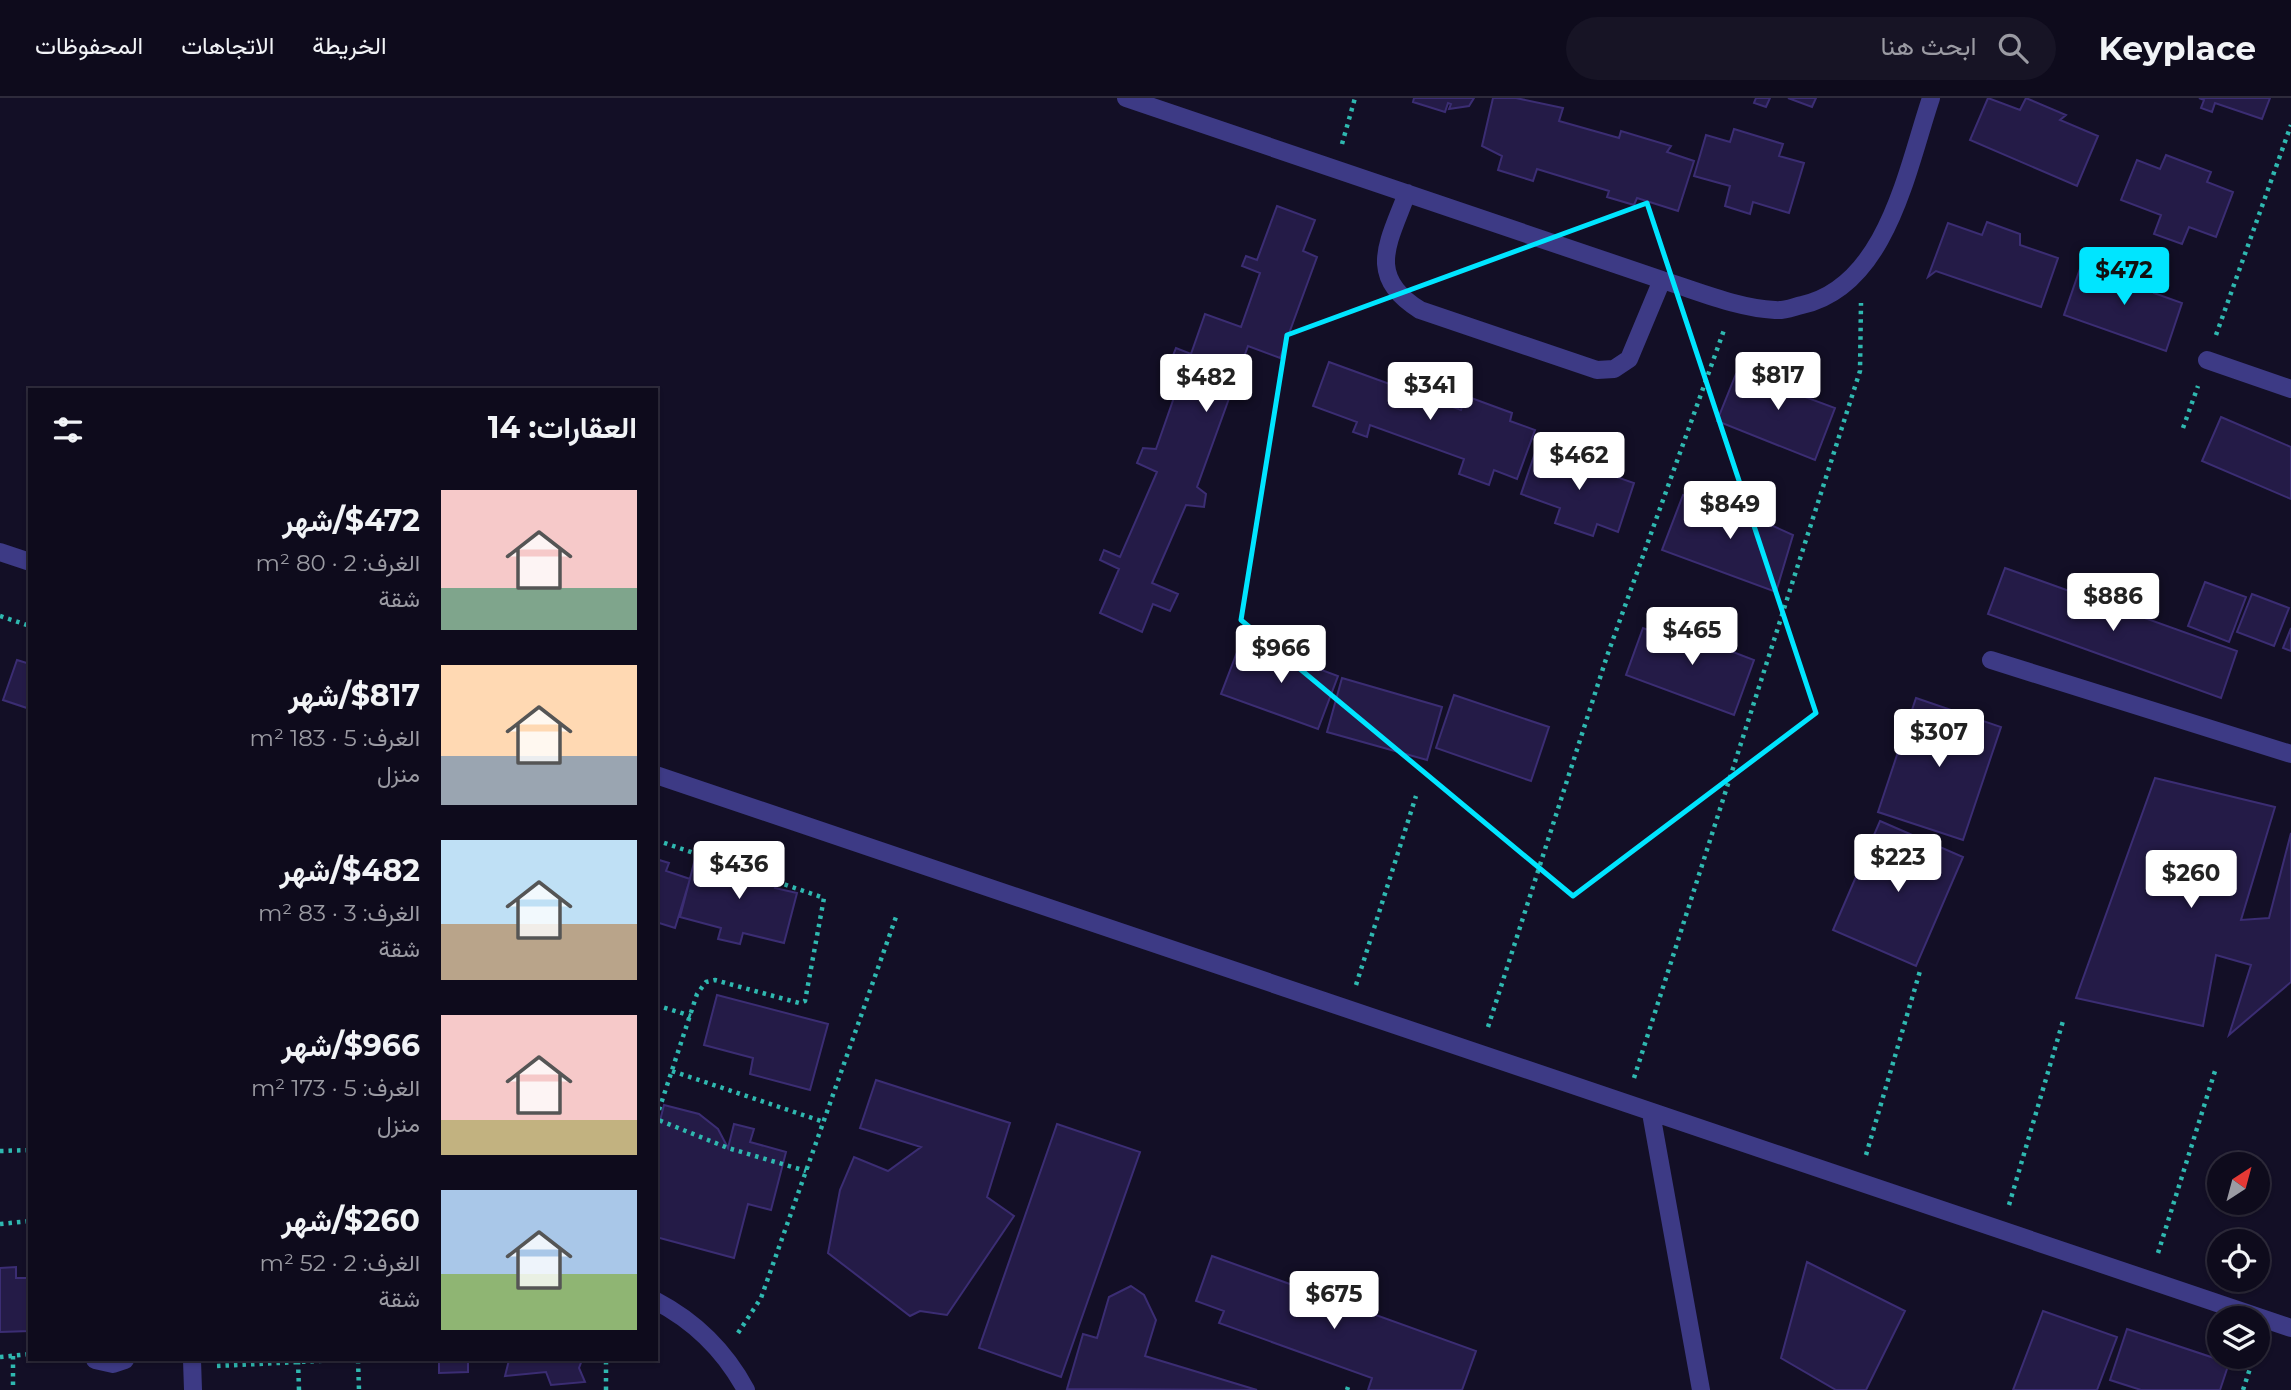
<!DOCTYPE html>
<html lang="ar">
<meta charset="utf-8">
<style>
body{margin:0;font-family:Montserrat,Vazirmatn,sans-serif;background:#171425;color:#f1f3f6;direction:rtl;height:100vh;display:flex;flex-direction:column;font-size:26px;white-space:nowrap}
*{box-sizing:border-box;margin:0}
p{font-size:23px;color:#9b9ba3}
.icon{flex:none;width:38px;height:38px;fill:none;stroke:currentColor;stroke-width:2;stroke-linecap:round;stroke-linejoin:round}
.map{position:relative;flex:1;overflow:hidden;direction:ltr}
.side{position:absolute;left:28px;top:290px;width:630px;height:973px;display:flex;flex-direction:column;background:#0e0b1c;border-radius:0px;box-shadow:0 2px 5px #0004,0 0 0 2px #2e2b3b;direction:rtl}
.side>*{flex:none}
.needle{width:46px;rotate:36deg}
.tools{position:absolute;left:2207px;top:1054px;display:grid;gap:14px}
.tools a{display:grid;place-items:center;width:63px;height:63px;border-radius:50%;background:#0e0b1c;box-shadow:0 2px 5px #0004,0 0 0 2px #2e2b3b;font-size:35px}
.price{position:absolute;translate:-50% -60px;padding:0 16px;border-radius:7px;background:#fff;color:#222;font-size:23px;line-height:46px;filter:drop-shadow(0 2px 4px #0008)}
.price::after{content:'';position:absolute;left:50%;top:42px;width:21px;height:16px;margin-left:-10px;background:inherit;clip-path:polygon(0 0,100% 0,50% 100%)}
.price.current{background:#00e5ff;color:#111}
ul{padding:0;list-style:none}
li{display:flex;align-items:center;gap:21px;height:175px;padding:0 21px}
li span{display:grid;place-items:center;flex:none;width:196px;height:140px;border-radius:0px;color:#555}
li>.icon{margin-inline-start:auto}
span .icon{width:84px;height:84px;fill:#fffc;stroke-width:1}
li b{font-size:30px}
h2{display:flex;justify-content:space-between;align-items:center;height:84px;padding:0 21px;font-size:30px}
header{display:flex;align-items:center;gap:42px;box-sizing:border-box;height:98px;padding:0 35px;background:#0e0b1c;border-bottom:2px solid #2e2b3b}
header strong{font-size:33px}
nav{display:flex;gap:38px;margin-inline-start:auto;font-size:24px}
.search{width:490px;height:63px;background:#171425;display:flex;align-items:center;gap:18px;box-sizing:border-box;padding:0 24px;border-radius:38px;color:#9b9ba3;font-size:26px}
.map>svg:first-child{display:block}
</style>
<header>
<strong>Keyplace</strong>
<div class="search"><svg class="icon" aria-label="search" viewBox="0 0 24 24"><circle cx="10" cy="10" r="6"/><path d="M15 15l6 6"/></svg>ابحث هنا</div>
<nav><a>الخريطة</a><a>الاتجاهات</a><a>المحفوظات</a></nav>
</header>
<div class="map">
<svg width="2291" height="1292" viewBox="0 0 2291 1292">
<rect width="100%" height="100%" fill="#130f26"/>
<!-- building -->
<path fill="#241b47" stroke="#3b2d73" stroke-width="2" d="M 1414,0 L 1474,0 L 1469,8 L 1449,11 L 1451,6 L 1448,5 L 1445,14 L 1413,4 Z
M 1493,0 L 1516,0 L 1563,10 L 1559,23 L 1619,40 L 1621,33 L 1671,48 L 1667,54 L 1694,63 L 1678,113 L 1637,100 L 1634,107 L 1607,99 L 1609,93 L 1537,71 L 1533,83 L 1498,72 L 1502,58 L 1482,48 Z
M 1756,0 L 1770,0 L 1766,9 L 1754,5 Z
M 1788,0 L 1816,0 L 1812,9 Z
M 1988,0 L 2020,12 L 2026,0 L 2066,17 L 2060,22 L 2098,38 L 2077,88 L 1970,42 Z
M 2199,0 L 2270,0 L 2262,21 L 2215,5 L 2212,14 L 2201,10 L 2204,2 Z
M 1734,31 L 1783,46 L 1779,58 L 1804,65 L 1789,115 L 1753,104 L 1750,116 L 1725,108 L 1730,88 L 1694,78 L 1706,37 L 1730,44 Z
M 2166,57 L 2211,74 L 2207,84 L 2233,94 L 2216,139 L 2189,129 L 2182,146 L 2154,136 L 2161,117 L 2121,102 L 2137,62 L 2160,71 Z
M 1277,108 L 1315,122 L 1303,153 L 1317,159 L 1280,260 L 1248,248 L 1197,389 L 1206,396 L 1204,409 L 1186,407 L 1152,485 L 1178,496 L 1170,513 L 1153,506 L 1142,534 L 1100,515 L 1119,471 L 1100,462 L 1104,452 L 1120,459 L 1157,374 L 1137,365 L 1143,350 L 1156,351 L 1186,265 L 1172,260 L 1176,250 L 1191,256 L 1205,216 L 1241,229 L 1260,175 L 1242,168 L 1246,158 L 1257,162 Z
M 1987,124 L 2020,136 L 2020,147 L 2058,160 L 2041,209 L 1936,173 L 1928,179 L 1948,125 L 1982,137 Z
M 2081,168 L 2119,181 L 2125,172 L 2157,183 L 2154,195 L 2182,205 L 2166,253 L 2064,217 Z
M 1329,264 L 1461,312 L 1466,298 L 1512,315 L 1510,323 L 1535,332 L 1517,381 L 1494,372 L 1489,387 L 1459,376 L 1464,361 L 1370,327 L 1367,339 L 1353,334 L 1357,324 L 1313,308 Z
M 1767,268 L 1810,285 L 1805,299 L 1835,310 L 1815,362 L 1717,323 L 1736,276 L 1760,285 Z
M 2221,319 L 2291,349 L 2291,401 L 2202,363 Z
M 1566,351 L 1602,364 L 1605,375 L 1634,385 L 1618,434 L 1597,426 L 1593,438 L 1555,425 L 1560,410 L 1521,396 L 1535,355 L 1562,365 Z
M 1683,397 L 1722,413 L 1727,401 L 1765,414 L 1762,423 L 1793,437 L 1776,494 L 1662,452 Z
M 2005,470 L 2237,553 L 2221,600 L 1988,516 Z
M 2205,484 L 2246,499 L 2229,544 L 2188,528 Z
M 2252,496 L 2289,510 L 2274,548 L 2237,534 Z
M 1682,523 L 1721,537 L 1720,549 L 1754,562 L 1734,617 L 1626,577 L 1643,530 L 1675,542 Z
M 2291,530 L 2291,553 L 2283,550 Z
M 1289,545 L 1301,546 L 1300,564 L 1338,578 L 1318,631 L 1221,596 L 1239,549 L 1282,565 Z
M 17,562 L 30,566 L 30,611 L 3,602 Z
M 1342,580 L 1442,609 L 1427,662 L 1327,634 Z
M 1454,597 L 1549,629 L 1531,683 L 1436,650 Z
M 1916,600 L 2001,629 L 1963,742 L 1878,714 Z
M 2155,680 L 2275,709 L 2241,822 L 2269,820 L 2291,735 L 2291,884 L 2229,937 L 2251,867 L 2216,857 L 2203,928 L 2076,900 Z
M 1880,723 L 1963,759 L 1916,868 L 1833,832 Z
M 656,761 L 669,765 L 666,773 L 690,781 L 675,830 L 656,824 Z
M 695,761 L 729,770 L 732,762 L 780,775 L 775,790 L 797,795 L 784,845 L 743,835 L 740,846 L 718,841 L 721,830 L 680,819 Z
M 717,897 L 828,926 L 810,992 L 750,976 L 753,960 L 704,947 Z
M 876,982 L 1010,1025 L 987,1099 L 1014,1118 L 947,1217 L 920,1213 L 910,1218 L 828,1155 L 840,1092 L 854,1059 L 888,1073 L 921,1049 L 860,1030 Z
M 664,1007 L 699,1016 L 718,1031 L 728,1050 L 734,1026 L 754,1031 L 750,1044 L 786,1054 L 771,1112 L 748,1106 L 734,1160 L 656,1139 L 656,1038 Z
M 1057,1026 L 1140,1054 L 1061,1279 L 979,1250 Z
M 1212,1158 L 1476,1253 L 1462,1292 L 1368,1292 L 1372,1280 L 1219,1225 L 1224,1213 L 1196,1203 Z
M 1807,1164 L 1905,1213 L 1866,1292 L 1836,1292 L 1781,1260 Z
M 16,1169 L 16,1180 L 30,1180 L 30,1233 L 0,1234 L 0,1170 Z
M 1131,1188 L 1144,1197 L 1156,1222 L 1145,1258 L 1257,1292 L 1067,1291 L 1083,1236 L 1097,1240 L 1109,1199 Z
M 2043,1213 L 2117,1239 L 2097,1292 L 2013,1292 Z
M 2127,1231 L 2229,1265 L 2220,1292 L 2141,1292 L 2110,1282 Z
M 400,1262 L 468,1262 L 468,1274 L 439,1275 L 439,1262 Z
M 509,1262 L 582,1262 L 579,1270 L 585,1284 L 551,1287 L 546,1274 L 505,1278 Z"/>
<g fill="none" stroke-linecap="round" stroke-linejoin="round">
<!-- path -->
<path stroke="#2fb8b0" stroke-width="4.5" stroke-dasharray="3.5 5" stroke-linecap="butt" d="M 1342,46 L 1355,0
M 2216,237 L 2291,27
M 2183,330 L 2198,288
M 0,518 L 30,528
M 656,742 L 824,800 L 805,903 L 799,905 L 715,882 L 706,884 L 697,896 L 656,1021 L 728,1050 L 806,1073
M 1356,887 L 1416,698
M 656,907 L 691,918
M 1488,929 L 1607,558 L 1724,232
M 672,973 L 824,1024
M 1634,980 L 1860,273 L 1861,205
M 0,1053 L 30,1052
M 1866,1057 L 1920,873
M 2009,1107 L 2063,923
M 0,1126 L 30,1123
M 2158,1155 L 2215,973
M 738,1235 L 761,1200 L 896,819
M 13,1258 L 13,1292
M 0,1259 L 30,1256
M 358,1262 L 359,1292
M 298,1263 L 299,1292
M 217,1268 L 339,1262
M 606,1292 L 606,1262
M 1347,1292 L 1348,1289
M 2243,1292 L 2254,1258"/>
<!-- minor -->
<path stroke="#3d3a85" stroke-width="18" d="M 1126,0 L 1662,182 C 1698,193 1737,210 1775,212 C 1784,213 1793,209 1802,207 C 1887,188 1907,71 1931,0
M 1407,95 C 1389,144 1365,178 1420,212 L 1597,272 L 1614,271 L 1629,261 L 1662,182
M 2207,262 L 2291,291
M 0,454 L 30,464
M 1991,562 L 2291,656
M 656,677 L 2291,1230
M 1651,1015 L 1701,1292
M 656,1203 C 696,1224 725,1253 746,1292
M 95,1262 L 113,1266 L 125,1262
M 192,1262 L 193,1292"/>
</g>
<!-- marked area -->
<path fill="none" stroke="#00e5ff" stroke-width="5" stroke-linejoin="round" d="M 1647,105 L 1816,615 L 1573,798 L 1241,522 L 1287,237 Z"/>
</svg>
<div class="tools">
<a><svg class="needle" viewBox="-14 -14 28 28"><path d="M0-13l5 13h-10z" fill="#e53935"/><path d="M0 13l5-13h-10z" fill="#9b9ba3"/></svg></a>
<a><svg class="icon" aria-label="locate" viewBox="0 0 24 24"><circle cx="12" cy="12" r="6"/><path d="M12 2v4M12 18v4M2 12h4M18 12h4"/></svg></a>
<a><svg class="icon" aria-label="layers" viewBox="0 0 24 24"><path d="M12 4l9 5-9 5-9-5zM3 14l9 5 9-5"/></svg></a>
</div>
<b class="price current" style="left:2124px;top:209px">$472</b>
<b class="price" style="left:1778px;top:314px">$817</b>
<b class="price" style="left:1206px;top:316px">$482</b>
<b class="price" style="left:1430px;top:324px">$341</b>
<b class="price" style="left:1579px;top:394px">$462</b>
<b class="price" style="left:1730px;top:443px">$849</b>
<b class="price" style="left:2113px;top:535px">$886</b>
<b class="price" style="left:1692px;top:569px">$465</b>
<b class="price" style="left:1281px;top:587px">$966</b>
<b class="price" style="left:1939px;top:671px">$307</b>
<b class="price" style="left:1898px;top:796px">$223</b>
<b class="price" style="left:739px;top:803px">$436</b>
<b class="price" style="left:2191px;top:812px">$260</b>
<b class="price" style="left:1334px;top:1233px">$675</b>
<section class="side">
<h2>العقارات: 14<svg class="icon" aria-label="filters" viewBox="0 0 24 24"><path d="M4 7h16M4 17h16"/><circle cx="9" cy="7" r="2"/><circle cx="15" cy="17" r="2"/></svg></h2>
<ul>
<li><span style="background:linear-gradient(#f6c9c9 70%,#7fa58c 0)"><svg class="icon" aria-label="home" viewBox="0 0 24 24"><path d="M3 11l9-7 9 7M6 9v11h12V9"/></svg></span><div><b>$472/شهر</b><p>الغرف: 2 · 80 m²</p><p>شقة</p></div></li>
<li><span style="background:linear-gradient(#ffd9b3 65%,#9aa5b1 0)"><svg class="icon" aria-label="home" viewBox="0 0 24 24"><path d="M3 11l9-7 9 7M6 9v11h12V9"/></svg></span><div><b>$817/شهر</b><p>الغرف: 5 · 183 m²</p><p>منزل</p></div></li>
<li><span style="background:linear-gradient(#bfe0f5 60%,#b9a48a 0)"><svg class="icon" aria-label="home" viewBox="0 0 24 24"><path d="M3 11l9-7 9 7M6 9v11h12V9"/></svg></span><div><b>$482/شهر</b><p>الغرف: 3 · 83 m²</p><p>شقة</p></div></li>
<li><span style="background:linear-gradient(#f6c9c9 75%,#c2b280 0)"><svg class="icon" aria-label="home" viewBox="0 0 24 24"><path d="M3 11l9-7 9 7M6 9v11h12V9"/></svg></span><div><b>$966/شهر</b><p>الغرف: 5 · 173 m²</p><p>منزل</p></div></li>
<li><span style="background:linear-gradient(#a9c7e8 60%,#8fb573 0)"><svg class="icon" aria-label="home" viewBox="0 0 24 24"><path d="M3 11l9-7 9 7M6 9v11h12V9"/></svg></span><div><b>$260/شهر</b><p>الغرف: 2 · 52 m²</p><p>شقة</p></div></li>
</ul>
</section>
</div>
